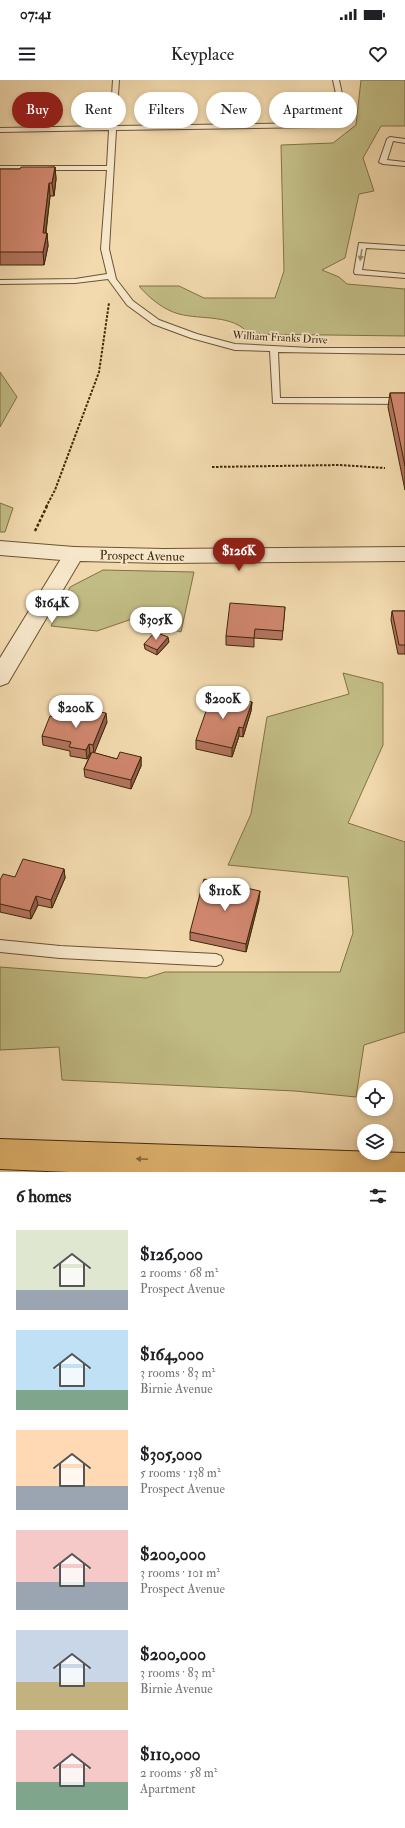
<!DOCTYPE html>
<meta charset="utf-8">
<style>
body{margin:0;font-family:"IM FELL Double Pica",serif;background:#f6f6f6;color:#202124;height:100vh;display:flex;flex-direction:column;font-size:15px;white-space:nowrap}
*{box-sizing:border-box;margin:0}
p{font-size:13px;color:#757577}
.icon{flex:none;width:22px;height:22px;fill:none;stroke:currentColor;stroke-width:2;stroke-linecap:round;stroke-linejoin:round}
.map{position:relative;height:1092px;overflow:hidden}
.sheet{display:flex;flex-direction:column;background:#fff;flex:1}
.sheet>*{flex:none}
.banner{position:absolute;left:12px;top:12px;width:381px;height:36px;display:flex;gap:8px}
.buttons{position:absolute;left:357px;top:1000px;display:grid;gap:8px}
.buttons a{display:grid;place-items:center;width:36px;height:36px;border-radius:50%;background:#fff;box-shadow:0 2px 6px #0003;font-size:20px}
.price{position:absolute;translate:-50% -34px;padding:0 9px;border-radius:14px;background:#fff;color:#222;font-size:13px;line-height:26px;filter:drop-shadow(0 1px 2px #0008)}
.price::after{content:'';position:absolute;left:50%;top:24px;width:12px;height:9px;margin-left:-6px;background:inherit;clip-path:polygon(0 0,100% 0,50% 100%)}
.price.on{background:#8f2418;color:#fff}
ul{padding:0;list-style:none}
li{display:flex;align-items:center;gap:12px;height:100px;padding:0 16px}
li span{display:grid;place-items:center;flex:none;width:112px;height:80px;border-radius:0px;color:#555}
li>.icon{margin-inline-start:auto}
span .icon{width:48px;height:48px;fill:#fffc;stroke-width:1}
li b{font-size:17px}
h2{display:flex;justify-content:space-between;align-items:center;height:48px;padding:0 16px;font-size:17px}
.tag{padding:0 14px;border-radius:18px;background:#fff;box-shadow:0 2px 6px #0003;font-size:14px;line-height:36px}
.tag.on{background:#8f2418;color:#fff}
.status{display:flex;justify-content:space-between;align-items:center;height:28px;padding:0 20px;background:#fff;direction:ltr}
.status svg{height:11px;fill:currentColor}
header{display:flex;justify-content:space-between;align-items:center;height:52px;padding:0 16px;background:#fff;font-size:18px;font-weight:600}
.map>svg:first-child{display:block}
</style>
<div class="status"><b>07:41</b><svg viewBox="0 0 49 12"><path d="M0 12V9h3v3zM5 12V6h3v6zM10 12V3h3v9zM15 12V0h3v12zM26 1h20v11H26zM47 4h2v5h-2z"/></svg></div>
<header><svg class="icon" aria-label="menu" viewBox="0 0 24 24"><path d="M4 6h16M4 12h16M4 18h16"/></svg>Keyplace<svg class="icon" aria-label="heart" viewBox="0 0 24 24"><path d="M12 20l-8-8c-3-5 5-10 8-4 3-6 11-1 8 4z"/></svg></header>
<div class="map">
<svg width="405" height="1092" viewBox="0 0 405 1092">
<rect width="100%" height="100%" fill="#f2daae"/>
<filter id="stains"><feTurbulence type="fractalNoise" baseFrequency=".005" numOctaves="4"/><feColorMatrix values="0 0 0 0 .2 0 0 0 0 .09 0 0 0 0 .02 0 0 0 .5 -.17"/></filter>
<radialGradient id="worn" r=".72"><stop offset=".6" stop-color="#630" stop-opacity="0"/><stop offset="1" stop-color="#630" stop-opacity=".3"/></radialGradient>
<!-- green -->
<path fill="#c2bd85" stroke="#807246" d="M 361,0 L 405,0 L 405,46 L 381,46 L 363,78 L 374,111 L 359,114 L 345,178 L 322,190 L 339,197 L 347,204 L 405,209 L 405,256 L 249,254 C 233,234 202,240 179,234 C 164,230 149,218 139,206 L 179,206 L 204,218 L 275,218 L 284,191 L 281,65 L 333,63 L 356,45 Z
M 0,292 L 17,317 L 0,347 Z
M 0,423 L 13,428 L 5,452 L 0,452 Z
M 103,490 L 194,492 L 181,552 L 135,538 L 97,551 L 51,546 L 70,507 Z
M 343,593 L 383,603 L 383,665 L 348,743 L 405,762 L 405,952 L 364,965 L 356,1017 L 295,1011 L 62,1000 L 59,967 L 0,970 L 0,887 L 146,898 L 165,892 L 340,892 L 353,853 L 348,797 L 228,785 L 251,734 L 267,637 L 349,614 Z"/>
<g fill="none" stroke-linecap="round" stroke-linejoin="round">
<defs>
<path id="service" d="M 113,0 L 119,0 L 116,46 L 318,43 L 332,40 L 340,32 L 333,0 L 339,0 L 346,32 L 336,43 L 318,47 L 116,50 L 109,169 L 116,199 L 133,221 L 159,240 L 197,254 L 235,264 L 310,268 L 405,268 L 405,274 L 278,272 L 280,318 L 405,318 L 405,324 L 273,323 L 270,271 L 235,270 L 191,258 L 153,244 L 127,225 L 108,199 L 75,203 L 0,204 L 0,200 L 75,199 L 107,194 L 101,169 L 107,90 L 0,90 L 0,86 L 107,86 L 109,50 L 0,52 L 0,48 L 110,46 Z
M 390,57 L 405,59 L 405,63 L 393,61 L 387,80 L 405,82 L 405,86 L 383,84 L 379,82 L 387,59 Z
M 359,163 L 405,166 L 405,170 L 366,168 L 362,190 L 405,194 L 405,198 L 355,194 L 354,192 Z
M 0,860 L 60,866 L 216,874 L 221,876 L 223,880 L 221,884 L 216,886 L 60,878 L 0,872 Z"/>
<path id="minor" d="M 0,461 L 74,467 L 81,469 L 84,474 L 81,479 L 74,481 L 0,475 Z"/>
<path id="tertiary" d="M 74,467 L 164,469 L 405,467 L 405,481 L 164,483 L 80,481 L 8,603 L 0,606 L 0,578 L 67,469 Z"/>
<path id="motorway" d="M 0,1059 L 405,1073 L 405,1092 L 69,1092 L 0,1089 Z"/>
</defs>
<!-- service casing -->
<use href="#service" stroke="#6b5432" stroke-width="2"/>
<!-- minor casing -->
<use href="#minor" stroke="#6b5432" stroke-width="2"/>
<!-- tertiary casing -->
<use href="#tertiary" stroke="#6b5432" stroke-width="2"/>
<!-- motorway casing -->
<use href="#motorway" stroke="#3e2808" stroke-width="2"/>
<!-- path-far1 -->
<path stroke="#3e2808" stroke-width="2" stroke-dasharray="2.5 1.5" stroke-linecap="butt" d="M 212,387 L 339,385 L 385,388
M 46,427 L 55,410 L 99,292 L 109,223"/>
<!-- path -->
<path stroke="#3e2808" stroke-width="2.5" stroke-dasharray="3 2" stroke-linecap="butt" d="M 35,451 L 47,426"/>
<!-- service -->
<use href="#service" fill="#f7e7ca" fill-rule="evenodd"/>
<!-- minor -->
<use href="#minor" fill="#f7e7ca" fill-rule="evenodd"/>
<!-- tertiary -->
<use href="#tertiary" fill="#f7e7ca" fill-rule="evenodd"/>
<!-- motorway -->
<use href="#motorway" fill="#e9bd77" fill-rule="evenodd"/>
</g>
<!-- wall -->
<path fill="#b3745f" stroke="#3e2808" d="M 55,87 L 56,99 L 54,116 L 50,116 L 46,153 L 47,153 L 48,166 L 44,185 L 0,185 L 0,89 L 20,89 Z
M 390,313 L 405,313 L 405,410 L 388,327 Z
M 285,527 L 282,560 L 254,558 L 254,567 L 226,565 L 226,556 Z
M 392,531 L 405,531 L 405,574 L 398,574 L 391,540 Z
M 169,562 L 157,575 L 145,569 L 144,564 Z
M 252,622 L 251,631 L 243,657 L 239,656 L 232,677 L 196,669 L 196,660 Z
M 77,642 L 107,642 L 94,673 L 117,679 L 141,677 L 141,686 L 131,709 L 85,697 L 84,689 L 91,673 L 90,673 L 87,679 L 70,676 L 70,671 L 43,665 L 42,656 Z
M 64,789 L 65,798 L 52,828 L 38,825 L 31,839 L 0,832 L 0,800 Z
M 259,820 L 246,872 L 190,860 L 190,852 Z"/>
<!-- shaded-wall -->
<path fill="#925e4e" stroke="#3e2808" d="M 55,87 L 56,99 L 54,116 L 52,103 Z
M 49,103 L 50,116 L 44,166 L 43,153 Z
M 47,153 L 48,166 L 44,185 L 43,172 Z
M 168,557 L 169,562 L 157,575 L 157,570 Z
M 252,622 L 251,631 L 243,657 L 243,648 Z
M 106,633 L 107,642 L 94,674 L 93,665 Z
M 239,647 L 239,656 L 232,677 L 232,668 Z
M 89,664 L 90,673 L 87,679 L 86,670 Z
M 141,677 L 141,686 L 131,709 L 131,700 Z
M 64,789 L 65,798 L 52,828 L 51,820 Z
M 260,811 L 259,820 L 246,872 L 246,864 Z
M 36,816 L 38,825 L 31,839 L 30,831 Z"/>
<!-- building -->
<path fill="#d0876f" stroke="#3e2808" d="M 21,87 L 55,87 L 52,103 L 49,103 L 43,153 L 47,153 L 43,172 L 0,172 L 0,89 L 20,89 Z
M 390,313 L 405,313 L 405,386 Z
M 230,523 L 285,527 L 283,551 L 255,549 L 254,558 L 226,556 Z
M 392,531 L 405,531 L 405,565 L 399,565 Z
M 155,552 L 168,557 L 157,570 L 144,564 Z
M 212,614 L 252,622 L 243,648 L 239,647 L 232,668 L 196,660 Z
M 83,629 L 106,633 L 93,665 L 89,664 L 86,670 L 69,667 L 71,662 L 42,656 L 50,636 L 77,642 Z
M 92,672 L 117,679 L 120,672 L 141,677 L 131,700 L 84,689 Z
M 23,779 L 64,789 L 51,820 L 36,816 L 30,831 L 0,824 L 0,800 L 3,794 L 15,797 Z
M 204,799 L 260,811 L 246,864 L 190,852 Z"/>
<!-- one-way arrows -->
<defs><path id="oneway-solid" d="M-6-.8H1V-3.2L6.5 0L1 3.2V.8H-6Z"/></defs>
<use fill="#9a8869" href="#oneway-solid" transform="translate(361 175) rotate(99)"/>
<use fill="#8b6b3a" href="#oneway-solid" transform="translate(142 1079) rotate(-178)"/>
<g text-anchor="middle" stroke-width="3.5" stroke-linejoin="round" paint-order="stroke">
<!-- far-street labels -->
<g font-size="11" fill="#3e2808" stroke="#f7e7ca">
<text transform="translate(280 257) rotate(3)" y="4">William Franks Drive</text>
</g>
<!-- street labels -->
<g font-size="13" fill="#3e2808" stroke="#f7e7ca">
<text transform="translate(142 475) rotate(1)" y="5">Prospect Avenue</text>
</g>
</g>
<rect width="100%" height="100%" filter="url(#stains)"/>
<rect width="100%" height="100%" fill="url(#worn)"/>
</svg>
<div class="buttons">
<a><svg class="icon" aria-label="locate" viewBox="0 0 24 24"><circle cx="12" cy="12" r="6"/><path d="M12 2v4M12 18v4M2 12h4M18 12h4"/></svg></a>
<a><svg class="icon" aria-label="layers" viewBox="0 0 24 24"><path d="M12 4l9 5-9 5-9-5zM3 14l9 5 9-5"/></svg></a>
</div>
<b class="price on" style="left:239px;top:492px">$126K</b>
<b class="price" style="left:52px;top:544px">$164K</b>
<b class="price" style="left:156px;top:561px">$305K</b>
<b class="price" style="left:223px;top:640px">$200K</b>
<b class="price" style="left:76px;top:649px">$200K</b>
<b class="price" style="left:225px;top:832px">$110K</b>
<div class="banner">
<a class="tag on">Buy</a>
<a class="tag">Rent</a>
<a class="tag">Filters</a>
<a class="tag">New</a>
<a class="tag">Apartment</a>
</div>
</div>
<section class="sheet">
<h2>6 homes<svg class="icon" aria-label="filters" viewBox="0 0 24 24"><path d="M4 7h16M4 17h16"/><circle cx="9" cy="7" r="2"/><circle cx="15" cy="17" r="2"/></svg></h2>
<ul>
<li><span style="background:linear-gradient(#dfe7d0 75%,#9aa5b1 0)"><svg class="icon" aria-label="home" viewBox="0 0 24 24"><path d="M3 11l9-7 9 7M6 9v11h12V9"/></svg></span><div><b>$126,000</b><p>2 rooms · 68 m²</p><p>Prospect Avenue</p></div></li>
<li><span style="background:linear-gradient(#bfe0f5 75%,#7fa58c 0)"><svg class="icon" aria-label="home" viewBox="0 0 24 24"><path d="M3 11l9-7 9 7M6 9v11h12V9"/></svg></span><div><b>$164,000</b><p>3 rooms · 83 m²</p><p>Birnie Avenue</p></div></li>
<li><span style="background:linear-gradient(#ffd9b3 70%,#9aa5b1 0)"><svg class="icon" aria-label="home" viewBox="0 0 24 24"><path d="M3 11l9-7 9 7M6 9v11h12V9"/></svg></span><div><b>$305,000</b><p>5 rooms · 138 m²</p><p>Prospect Avenue</p></div></li>
<li><span style="background:linear-gradient(#f6c9c9 65%,#9aa5b1 0)"><svg class="icon" aria-label="home" viewBox="0 0 24 24"><path d="M3 11l9-7 9 7M6 9v11h12V9"/></svg></span><div><b>$200,000</b><p>3 rooms · 101 m²</p><p>Prospect Avenue</p></div></li>
<li><span style="background:linear-gradient(#c9d6e8 65%,#c2b280 0)"><svg class="icon" aria-label="home" viewBox="0 0 24 24"><path d="M3 11l9-7 9 7M6 9v11h12V9"/></svg></span><div><b>$200,000</b><p>3 rooms · 83 m²</p><p>Birnie Avenue</p></div></li>
<li><span style="background:linear-gradient(#f6c9c9 65%,#7fa58c 0)"><svg class="icon" aria-label="home" viewBox="0 0 24 24"><path d="M3 11l9-7 9 7M6 9v11h12V9"/></svg></span><div><b>$110,000</b><p>2 rooms · 58 m²</p><p>Apartment</p></div></li>
</ul>
</section>
